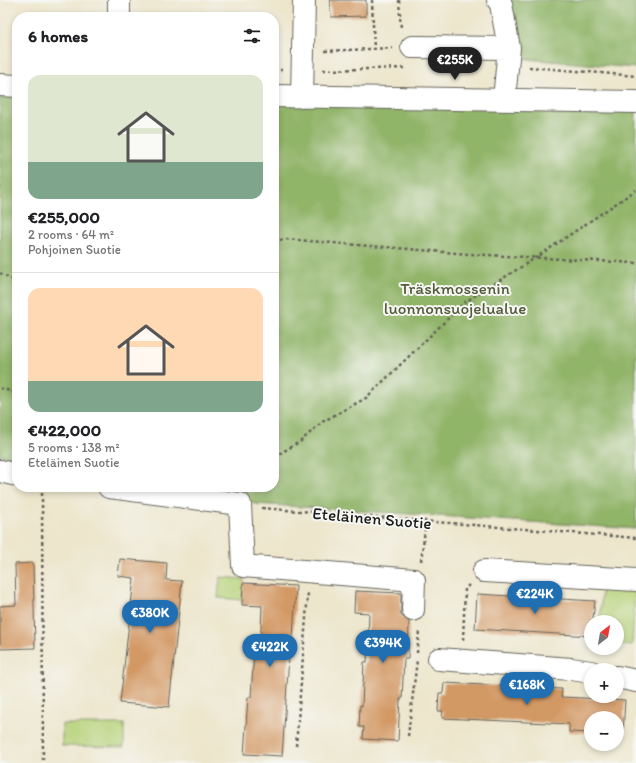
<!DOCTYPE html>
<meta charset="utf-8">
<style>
body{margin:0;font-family:Itim,sans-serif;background:#f2f2f2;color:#202124;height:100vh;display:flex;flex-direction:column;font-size:15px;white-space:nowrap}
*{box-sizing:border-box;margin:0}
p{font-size:13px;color:#757577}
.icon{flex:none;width:22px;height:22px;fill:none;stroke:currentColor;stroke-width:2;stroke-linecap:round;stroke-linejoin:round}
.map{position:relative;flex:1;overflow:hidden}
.sheet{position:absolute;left:12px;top:12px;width:267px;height:480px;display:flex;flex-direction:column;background:#fff;border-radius:16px;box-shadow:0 2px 6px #0003}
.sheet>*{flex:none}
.needle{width:26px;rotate:31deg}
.controls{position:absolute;left:584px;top:615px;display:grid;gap:8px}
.controls a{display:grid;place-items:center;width:40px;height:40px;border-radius:50%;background:#fff;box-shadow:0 2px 6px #0003;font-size:20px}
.price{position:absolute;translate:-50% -34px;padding:0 9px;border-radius:14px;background:#1f6fb2;color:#fff;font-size:13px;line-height:26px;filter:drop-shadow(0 1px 2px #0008)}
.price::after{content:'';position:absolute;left:50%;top:24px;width:12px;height:9px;margin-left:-6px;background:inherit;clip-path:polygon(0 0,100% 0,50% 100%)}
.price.current{background:#222;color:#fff}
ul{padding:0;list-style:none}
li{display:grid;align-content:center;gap:8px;height:212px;padding:0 16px}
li+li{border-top:1px solid #e0e0e0}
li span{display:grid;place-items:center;height:124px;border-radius:12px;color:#555}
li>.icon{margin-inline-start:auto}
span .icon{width:72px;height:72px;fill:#fffc;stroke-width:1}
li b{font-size:17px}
h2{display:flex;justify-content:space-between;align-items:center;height:48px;padding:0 16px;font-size:17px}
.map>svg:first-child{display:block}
</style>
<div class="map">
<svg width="636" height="763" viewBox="0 0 636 763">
<rect width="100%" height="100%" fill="#f6f6f2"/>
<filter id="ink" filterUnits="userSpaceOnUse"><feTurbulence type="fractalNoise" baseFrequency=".025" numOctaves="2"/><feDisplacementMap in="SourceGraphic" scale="8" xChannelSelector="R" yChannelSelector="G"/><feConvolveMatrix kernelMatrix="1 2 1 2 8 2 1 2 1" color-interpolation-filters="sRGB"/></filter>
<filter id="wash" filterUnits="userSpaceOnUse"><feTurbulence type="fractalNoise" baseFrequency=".012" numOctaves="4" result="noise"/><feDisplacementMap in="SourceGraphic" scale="16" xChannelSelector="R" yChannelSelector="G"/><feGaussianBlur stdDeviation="0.9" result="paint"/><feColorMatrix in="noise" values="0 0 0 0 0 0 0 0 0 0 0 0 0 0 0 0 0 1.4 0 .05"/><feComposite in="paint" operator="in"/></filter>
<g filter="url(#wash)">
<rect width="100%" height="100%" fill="#ede6cc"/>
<!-- green -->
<path fill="#b6d278" stroke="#69774a" d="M 220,577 L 244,579 L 242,600 L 218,598 Z
M 602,588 L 635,590 L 632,645 L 617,644 L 617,622 L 600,622 Z
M 62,724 L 124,724 L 124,747 L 62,746 Z"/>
<!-- forest -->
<path fill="#90b468" stroke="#566842" d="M 503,0 L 636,0 L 636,68 L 526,59 Z
M 0,94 L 17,95 L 17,460 L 0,455 Z
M 274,100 L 636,109 L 636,529 L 255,504 L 240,495 L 175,487 L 274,487 Z"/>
<g id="blocks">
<!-- building -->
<path fill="#d39965" d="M 330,0 L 366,0 L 366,16 L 331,17 Z
M 120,559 L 167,563 L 166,580 L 182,581 L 169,707 L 120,703 L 134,578 L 118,576 Z
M 33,563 L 35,648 L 0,649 L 0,606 L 16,605 L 15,564 Z
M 243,583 L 296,586 L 292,657 L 289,657 L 282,756 L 244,754 L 248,697 L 251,697 L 254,650 L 260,650 L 262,606 L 242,605 Z
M 355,591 L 401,593 L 401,615 L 409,622 L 408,659 L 404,659 L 402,699 L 400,699 L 398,741 L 363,739 L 364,727 L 359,727 L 360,705 L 362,706 L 364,662 L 367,662 L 369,613 L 354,612 Z
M 477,594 L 595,601 L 591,636 L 475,629 Z
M 444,683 L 562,689 L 561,697 L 625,700 L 623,734 L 617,734 L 617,718 L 591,718 L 591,733 L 569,732 L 569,724 L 442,718 L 443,711 L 438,711 L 439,693 L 443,693 Z"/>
</g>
</g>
<g filter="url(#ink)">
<use href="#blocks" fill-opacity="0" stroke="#65635a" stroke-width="1"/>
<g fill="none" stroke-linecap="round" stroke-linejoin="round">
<defs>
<path id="minor" d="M 119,0 L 119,17
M 498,0 L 501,4 L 509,48 L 504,99
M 412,47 L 509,48
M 0,85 L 17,86
M 274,96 L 636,102
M 302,97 L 304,0
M 0,471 L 17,475
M 109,487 L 240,504 L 243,566 L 414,580 L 413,610
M 484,571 L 636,580
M 439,659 L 571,669 L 591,672
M 617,677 L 636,681"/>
</defs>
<!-- minor casing -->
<use href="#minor" stroke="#65635a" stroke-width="24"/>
<!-- path -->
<path stroke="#65635a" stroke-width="2.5" stroke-dasharray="3 3" stroke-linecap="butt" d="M 372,0 L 374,49
M 399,0 L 401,29
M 325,51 L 392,48
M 529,67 L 636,76
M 274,70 L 282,70
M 323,70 L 406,68
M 274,241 L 285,239 L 469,254 L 636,263
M 0,273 L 17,282
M 0,388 L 17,393
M 274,457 L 301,441 L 322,422 L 366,398 L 465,302 L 537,257 L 636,190
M 42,487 L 43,763
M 262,508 L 636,538
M 421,561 L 426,522
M 463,640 L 465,589 L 469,585
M 417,653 L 419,631
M 408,736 L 417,660
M 296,746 L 308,592"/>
<!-- minor -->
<use href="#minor" stroke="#fff" stroke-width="22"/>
</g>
</g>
<g text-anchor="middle" stroke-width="4" stroke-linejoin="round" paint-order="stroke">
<!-- park labels -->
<g font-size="17" fill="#525c3c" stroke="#f6f6f2">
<text x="455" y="294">Träskmossenin<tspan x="455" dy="20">luonnonsuojelualue</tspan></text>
</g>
<!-- street labels -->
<g font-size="17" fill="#1c1c1c" stroke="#f6f6f2">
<text transform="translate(372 518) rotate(5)" y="6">Eteläinen Suotie</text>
</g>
</g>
</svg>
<div class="controls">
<a><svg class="needle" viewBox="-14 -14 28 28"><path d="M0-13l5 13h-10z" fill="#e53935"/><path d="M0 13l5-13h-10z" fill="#757577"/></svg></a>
<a>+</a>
<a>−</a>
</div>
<b class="price current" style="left:455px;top:81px">€255K</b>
<b class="price" style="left:535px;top:615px">€224K</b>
<b class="price" style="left:150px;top:634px">€380K</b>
<b class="price" style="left:383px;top:664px">€394K</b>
<b class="price" style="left:270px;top:668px">€422K</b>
<b class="price" style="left:527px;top:706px">€168K</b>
<section class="sheet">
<h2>6 homes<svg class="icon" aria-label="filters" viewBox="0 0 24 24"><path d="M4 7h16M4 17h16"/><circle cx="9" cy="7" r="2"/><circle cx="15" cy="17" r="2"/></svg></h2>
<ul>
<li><span style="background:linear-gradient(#dfe7d0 70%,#7fa58c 0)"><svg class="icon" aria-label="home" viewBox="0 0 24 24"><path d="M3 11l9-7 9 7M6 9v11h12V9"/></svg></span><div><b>€255,000</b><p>2 rooms · 64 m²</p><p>Pohjoinen Suotie</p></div></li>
<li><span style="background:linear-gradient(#ffd9b3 75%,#7fa58c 0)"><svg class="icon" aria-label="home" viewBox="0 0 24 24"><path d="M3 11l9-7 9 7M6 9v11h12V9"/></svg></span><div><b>€422,000</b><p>5 rooms · 138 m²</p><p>Eteläinen Suotie</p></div></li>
</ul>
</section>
</div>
